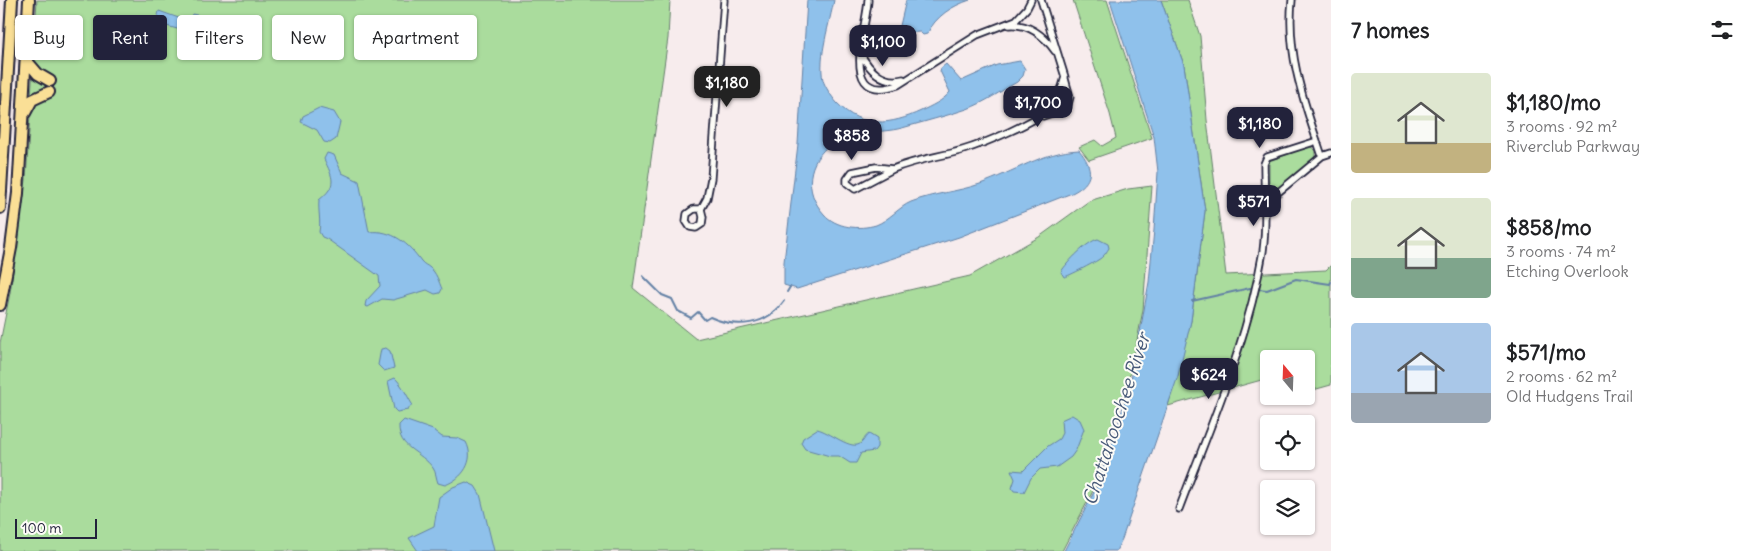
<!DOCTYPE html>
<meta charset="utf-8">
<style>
body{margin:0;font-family:Delius,sans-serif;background:#f2f2f2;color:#202124;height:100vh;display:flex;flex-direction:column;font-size:19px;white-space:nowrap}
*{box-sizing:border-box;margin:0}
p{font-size:16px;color:#757577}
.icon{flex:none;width:28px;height:28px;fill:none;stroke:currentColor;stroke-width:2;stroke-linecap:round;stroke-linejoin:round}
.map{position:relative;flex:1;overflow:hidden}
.details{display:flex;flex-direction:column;background:#fff;width:425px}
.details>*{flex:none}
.top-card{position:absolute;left:15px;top:15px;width:475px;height:45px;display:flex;gap:10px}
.needle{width:32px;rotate:341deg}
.buttons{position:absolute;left:1260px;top:350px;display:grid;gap:10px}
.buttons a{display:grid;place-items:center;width:55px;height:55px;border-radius:5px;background:#fff;box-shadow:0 1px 4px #0004;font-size:25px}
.scale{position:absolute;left:15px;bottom:12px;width:82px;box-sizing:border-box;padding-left:5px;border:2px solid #22223b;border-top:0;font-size:14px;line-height:18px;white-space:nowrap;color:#22223b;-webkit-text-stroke:4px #fdfcf7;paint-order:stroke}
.price{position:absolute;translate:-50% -42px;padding:0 11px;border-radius:10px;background:#22223b;color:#fff;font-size:16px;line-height:32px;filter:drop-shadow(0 1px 2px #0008)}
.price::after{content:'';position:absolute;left:50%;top:30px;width:15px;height:11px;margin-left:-8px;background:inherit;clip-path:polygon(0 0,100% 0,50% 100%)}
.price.selected{background:#222;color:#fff}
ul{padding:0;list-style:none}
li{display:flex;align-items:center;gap:15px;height:125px;padding:0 20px}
li span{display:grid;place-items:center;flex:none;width:140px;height:100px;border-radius:5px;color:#555}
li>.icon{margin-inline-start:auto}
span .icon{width:60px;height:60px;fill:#fffc;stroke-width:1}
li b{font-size:21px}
h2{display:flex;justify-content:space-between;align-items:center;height:60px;padding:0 20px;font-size:21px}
.pill{padding:0 18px;border-radius:5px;background:#fff;box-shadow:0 1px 4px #0004;font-size:18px;line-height:45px}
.pill.selected{background:#22223b;color:#fff}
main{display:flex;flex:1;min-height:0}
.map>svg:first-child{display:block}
</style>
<main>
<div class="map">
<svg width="1331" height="551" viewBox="0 0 1331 551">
<rect width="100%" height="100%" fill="#f7eced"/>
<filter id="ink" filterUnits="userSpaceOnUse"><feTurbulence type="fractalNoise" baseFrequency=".02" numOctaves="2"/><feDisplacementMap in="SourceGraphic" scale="10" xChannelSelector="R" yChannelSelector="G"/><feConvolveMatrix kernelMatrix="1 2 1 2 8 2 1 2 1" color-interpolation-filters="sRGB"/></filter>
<g filter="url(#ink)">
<!-- green -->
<path fill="#aadc9d" stroke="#667f6c" d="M 37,0 L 670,0 L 668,38 L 633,288 L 696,339 L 970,276 L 1039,237 L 1089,201 L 1128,189 L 1152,186 L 1143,310 L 1131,371 L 1094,489 L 1062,551 L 0,551 L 0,343 L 10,293 L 26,180 Z
M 1073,0 L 1107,0 L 1152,138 L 1089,160 L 1079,147 L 1095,140 L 1102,146 L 1116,138 L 1110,114 Z
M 1161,0 L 1188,0 L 1200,36 L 1207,120 L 1226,275 L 1326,270 L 1331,265 L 1331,385 L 1306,392 L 1306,359 L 1269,359 L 1269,383 L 1265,379 L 1168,406 L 1191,321 L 1205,211 L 1184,65 Z
M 1310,146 L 1315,150 L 1315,158 L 1273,193 L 1269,193 L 1269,161 Z"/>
<!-- water -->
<path fill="#8fc1eb" stroke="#6381a5" d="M 807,0 L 834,0 C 830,22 818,57 823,80 C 825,87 832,97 837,103 C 862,129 891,125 921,111 C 931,106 943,101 950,92 L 940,71 L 941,68 L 946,64 L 961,81 L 997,65 L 1020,61 L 1025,69 L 1023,76 L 1017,82 C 1001,91 984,103 967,109 C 946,116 923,122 902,128 C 880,134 851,129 832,143 C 807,161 803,191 824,214 C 836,228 859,230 876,225 C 889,220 899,207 911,202 C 934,193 957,192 980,184 C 1014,172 1042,152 1079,150 C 1094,168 1094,182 1072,193 L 959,237 L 797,289 L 784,285 L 784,262 L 798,144 Z
M 906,0 L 970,0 C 952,6 936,16 927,34 L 923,35 L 920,32 L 905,33 L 899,30 Z
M 1110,0 L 1161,0 L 1184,65 L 1205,211 L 1191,321 L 1178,376 L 1122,539 L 1116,551 L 1064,551 L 1096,488 L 1115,436 L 1133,371 L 1149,282 L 1154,230 L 1158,172 L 1154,137 Z
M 159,11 L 190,22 L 192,14 L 201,16 L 195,34 L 156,23 Z
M 319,108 L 334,112 L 340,122 L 336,139 L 330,143 L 324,142 L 317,130 L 301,122 L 303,116 Z
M 327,153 L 334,155 L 342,173 L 359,181 L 369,232 C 392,229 409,244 421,261 C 424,265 427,265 430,268 C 436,272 439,282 442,289 L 440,293 L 435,294 L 427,290 L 393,300 L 382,299 L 368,307 L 365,306 L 366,301 L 380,286 L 379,276 L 327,239 L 322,237 L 319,232 C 321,221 318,211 319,200 C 338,185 333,178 324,159 Z
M 1098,239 L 1108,244 L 1109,248 C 1107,251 1105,255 1102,257 C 1100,260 1067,277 1064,277 L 1061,272 C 1067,262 1088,241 1098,239 Z
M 386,348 L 390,351 L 394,368 L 384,371 L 378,365 L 381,349 Z
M 395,378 C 403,386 406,394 412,404 L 408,410 L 397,412 L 394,409 L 388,381 Z
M 1072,415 L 1080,420 L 1084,429 L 1076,450 L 1071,457 L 1057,467 L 1040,469 L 1031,478 L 1024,492 L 1014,491 L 1012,488 L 1015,479 L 1011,470 L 1023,471 L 1048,446 L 1059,439 L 1062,433 L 1061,420 Z
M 404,420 L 433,430 L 442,437 L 457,438 L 466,442 C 476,461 462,479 445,485 L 438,483 C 436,478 436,472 433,468 C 421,451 398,449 399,425 Z
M 817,429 C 829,431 852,452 861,443 C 865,440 864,437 869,434 L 877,439 L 877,447 L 874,451 L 861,453 L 856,463 L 850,463 L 839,456 L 830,456 L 805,449 L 801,443 L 803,438 Z
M 466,482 L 475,486 L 480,494 L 494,551 L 418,551 L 409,538 L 434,526 L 439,497 L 453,487 Z"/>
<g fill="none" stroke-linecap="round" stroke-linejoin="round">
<!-- stream -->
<path stroke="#6381a5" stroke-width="2" d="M 643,276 L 662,295 L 672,299 L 678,311 L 691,318 L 698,312 L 705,320 L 710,317 C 736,329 767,326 784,301
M 787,292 L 790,287
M 1192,301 L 1250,288 L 1267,290 L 1296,279 L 1330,284 L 1331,282"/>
<defs>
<path id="street" d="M 868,0 C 867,28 837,105 898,85 L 977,35 L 1016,20 L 1027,8 L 1031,0
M 1292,0 C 1286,55 1305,105 1322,156
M 1009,25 C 1029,23 1044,36 1055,51
M 860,53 C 869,69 882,85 903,79
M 1043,116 L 1067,108 L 1070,97 L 1065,79
M 876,167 L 893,169 L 855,189 L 847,183 L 847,179 L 852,172 Z
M 893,169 C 917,159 939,157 963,150 C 983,144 1036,122 1050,108 C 1058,99 1062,89 1065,77 L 1041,0
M 1264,204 L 1322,156 L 1331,153
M 701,209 L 694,209 L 687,214 L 686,221 L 690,227 L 696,228 L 702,224 L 703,217 L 701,209 L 707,198 L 711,178 L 724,0
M 1179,509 C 1211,424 1248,341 1263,251 C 1267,223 1264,192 1264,164 L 1267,157 L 1317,141"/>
<path id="highway" d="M 26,60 L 38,74 L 50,81
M 25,113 L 32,100 L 49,92
M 0,208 L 12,0
M 0,305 L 11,248 L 18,193 L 29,0"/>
</defs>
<!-- street casing -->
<use href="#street" stroke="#22223b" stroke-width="9"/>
<!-- highway casing -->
<use href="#highway" stroke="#22223b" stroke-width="14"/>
<!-- street -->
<use href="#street" stroke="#fdfcf7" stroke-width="5.5"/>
<!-- highway -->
<use href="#highway" stroke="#fadf96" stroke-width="10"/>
</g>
</g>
<g text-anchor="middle" stroke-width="4" stroke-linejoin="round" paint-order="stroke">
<!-- water labels -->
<g font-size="19" font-style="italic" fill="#485a79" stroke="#fdfcf7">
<text transform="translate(1116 419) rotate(-72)" y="7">Chattahoochee River</text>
</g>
</g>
</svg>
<div class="buttons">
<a><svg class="needle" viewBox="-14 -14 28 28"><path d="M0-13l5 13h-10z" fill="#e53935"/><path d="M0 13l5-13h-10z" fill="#757577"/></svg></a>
<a><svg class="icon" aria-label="locate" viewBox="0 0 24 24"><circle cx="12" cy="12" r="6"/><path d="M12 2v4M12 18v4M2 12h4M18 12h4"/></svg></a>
<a><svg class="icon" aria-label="layers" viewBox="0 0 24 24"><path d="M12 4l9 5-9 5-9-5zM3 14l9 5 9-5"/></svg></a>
</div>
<div class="scale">100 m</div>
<b class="price" style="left:883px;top:67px">$1,100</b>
<b class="price selected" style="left:727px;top:108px">$1,180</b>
<b class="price" style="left:1038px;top:128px">$1,700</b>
<b class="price" style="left:1260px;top:149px">$1,180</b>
<b class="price" style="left:852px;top:161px">$858</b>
<b class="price" style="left:1254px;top:227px">$571</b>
<b class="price" style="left:1209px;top:400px">$624</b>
<div class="top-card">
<a class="pill">Buy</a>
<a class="pill selected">Rent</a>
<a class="pill">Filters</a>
<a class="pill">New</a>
<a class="pill">Apartment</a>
</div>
</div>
<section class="details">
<h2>7 homes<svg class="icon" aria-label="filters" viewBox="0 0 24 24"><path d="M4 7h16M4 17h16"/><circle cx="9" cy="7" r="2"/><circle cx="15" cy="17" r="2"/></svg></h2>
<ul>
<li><span style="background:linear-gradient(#dfe7d0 70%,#c2b280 0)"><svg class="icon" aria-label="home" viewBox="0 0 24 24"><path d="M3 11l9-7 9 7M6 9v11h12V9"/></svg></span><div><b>$1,180/mo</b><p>3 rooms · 92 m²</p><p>Riverclub Parkway</p></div></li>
<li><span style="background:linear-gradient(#dfe7d0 60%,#7fa58c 0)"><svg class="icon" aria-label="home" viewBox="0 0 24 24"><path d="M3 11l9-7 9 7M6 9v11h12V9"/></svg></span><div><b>$858/mo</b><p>3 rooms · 74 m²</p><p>Etching Overlook</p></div></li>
<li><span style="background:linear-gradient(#a9c7e8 70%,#9aa5b1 0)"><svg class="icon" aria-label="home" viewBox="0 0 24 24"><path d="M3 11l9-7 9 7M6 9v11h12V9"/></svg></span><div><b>$571/mo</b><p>2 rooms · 62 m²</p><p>Old Hudgens Trail</p></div></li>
</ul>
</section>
</main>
